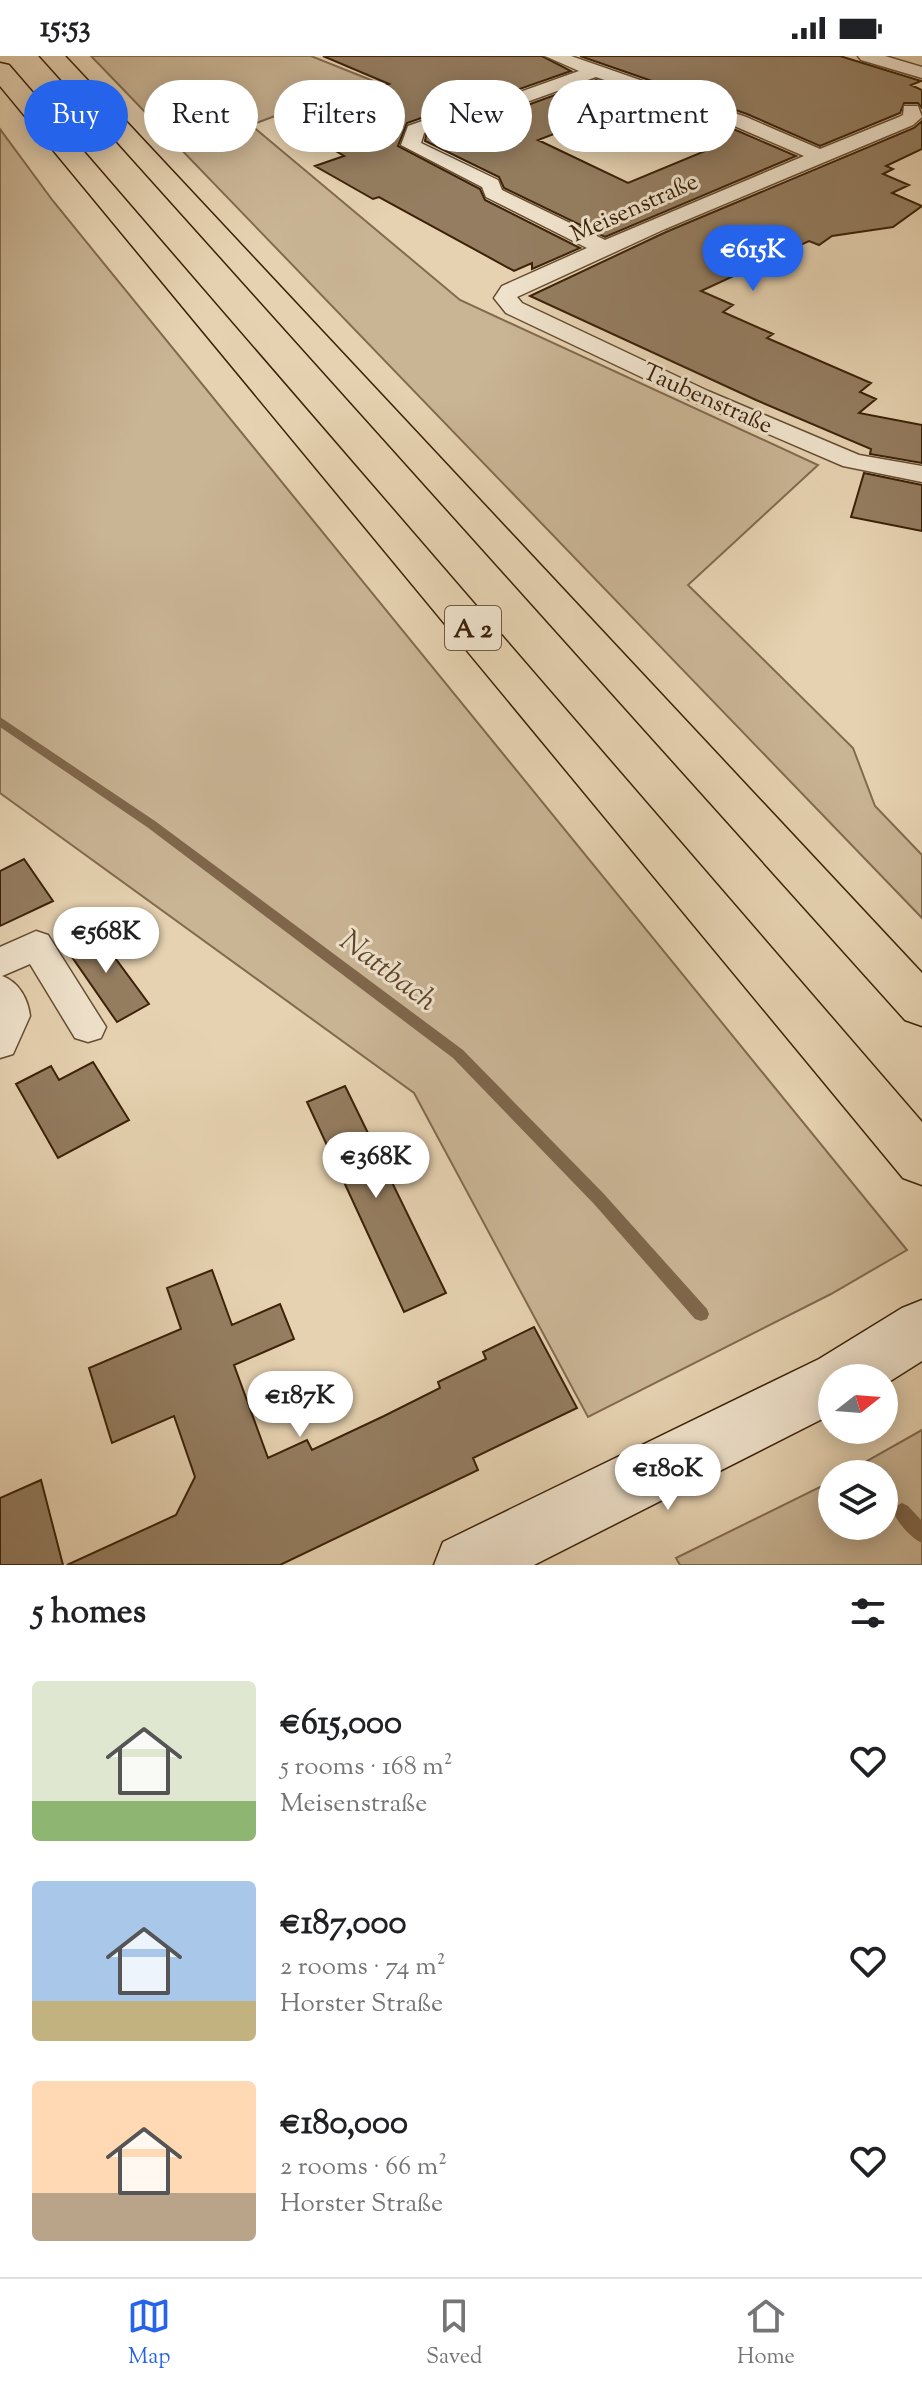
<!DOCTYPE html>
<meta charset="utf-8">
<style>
body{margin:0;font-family:"Sorts Mill Goudy",serif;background:#f2f2f2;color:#202124;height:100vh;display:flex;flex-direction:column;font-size:30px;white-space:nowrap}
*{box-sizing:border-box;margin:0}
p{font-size:26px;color:#757577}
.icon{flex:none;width:44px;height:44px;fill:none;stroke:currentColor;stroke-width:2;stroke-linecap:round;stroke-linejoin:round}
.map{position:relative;height:1509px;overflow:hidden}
.sheet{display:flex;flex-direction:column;background:#fff;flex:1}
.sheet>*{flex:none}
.guide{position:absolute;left:24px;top:24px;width:874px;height:72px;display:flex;gap:16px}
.needle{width:52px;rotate:73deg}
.buttons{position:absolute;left:818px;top:1308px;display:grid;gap:16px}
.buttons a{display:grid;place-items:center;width:80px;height:80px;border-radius:50%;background:#fff;box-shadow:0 4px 20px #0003;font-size:40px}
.price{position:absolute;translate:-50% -68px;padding:0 18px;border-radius:28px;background:#fff;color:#222;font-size:26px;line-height:52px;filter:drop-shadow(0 2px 4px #0008)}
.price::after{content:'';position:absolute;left:50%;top:48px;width:24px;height:18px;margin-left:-12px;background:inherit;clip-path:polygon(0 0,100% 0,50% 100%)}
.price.selected{background:#2563eb;color:#fff}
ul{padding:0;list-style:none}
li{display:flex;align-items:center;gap:24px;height:200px;padding:0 32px}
li span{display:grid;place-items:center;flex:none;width:224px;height:160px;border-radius:8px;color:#555}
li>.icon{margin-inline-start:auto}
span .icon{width:96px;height:96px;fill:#fffc;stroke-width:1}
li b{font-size:34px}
h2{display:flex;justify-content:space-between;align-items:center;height:96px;padding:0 32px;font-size:34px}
.chip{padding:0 28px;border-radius:36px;background:#fff;box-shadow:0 4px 20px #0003;font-size:28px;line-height:72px}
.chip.selected{background:#2563eb;color:#fff}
.status{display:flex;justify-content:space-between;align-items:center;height:56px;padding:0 40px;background:#fff;direction:ltr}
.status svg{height:22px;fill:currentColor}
.menu{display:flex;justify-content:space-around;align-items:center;height:112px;border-top:2px solid #e0e0e0;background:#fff;font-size:22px;color:#757577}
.menu a{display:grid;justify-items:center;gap:4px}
.menu .selected{color:#2563eb}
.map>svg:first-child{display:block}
</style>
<div class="status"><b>15:53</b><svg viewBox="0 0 49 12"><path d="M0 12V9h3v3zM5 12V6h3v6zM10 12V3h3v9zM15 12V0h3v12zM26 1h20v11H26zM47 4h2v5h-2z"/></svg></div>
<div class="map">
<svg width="922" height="1509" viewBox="0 0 922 1509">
<rect width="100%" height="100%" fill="#e6d2b1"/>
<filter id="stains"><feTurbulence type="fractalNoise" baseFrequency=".0025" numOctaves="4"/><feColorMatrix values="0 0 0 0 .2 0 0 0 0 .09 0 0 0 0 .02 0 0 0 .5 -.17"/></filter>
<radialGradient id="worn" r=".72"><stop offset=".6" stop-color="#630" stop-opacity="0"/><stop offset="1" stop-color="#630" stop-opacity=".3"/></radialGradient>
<!-- green -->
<path fill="#c9b494" stroke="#826a4e" stroke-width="2" d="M 91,0 L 311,0 L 371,24 L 251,69 L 460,244 L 818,409 L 688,529 L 853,692 L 875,750 L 922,799 L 922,862 Z
M 0,73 L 53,145 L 907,1194 L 831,1238 L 588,1361 L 414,1037 L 0,737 Z
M 922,1374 L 922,1509 L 680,1509 L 676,1502 L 832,1425 L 832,1470 L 884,1470 L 884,1418 L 844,1418 Z"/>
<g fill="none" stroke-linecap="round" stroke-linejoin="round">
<!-- stream -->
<path fill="#7f674b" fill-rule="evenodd" d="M 0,661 L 155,765 L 463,994 L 604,1138 L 707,1253 L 709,1258 L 707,1263 L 701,1265 L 695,1263 L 594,1148 L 453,1002 L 147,771 L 0,671 Z
M 902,1447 L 908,1450 L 922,1465 L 922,1487 C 911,1482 898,1467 893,1456 L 896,1450 Z"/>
</g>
<!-- building -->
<path fill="#947d60" stroke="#3b2108" stroke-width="2" fill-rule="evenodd" d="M 323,0 L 542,0 L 571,15 L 488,44 L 458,49 L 407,67 L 398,90 L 480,133 L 485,144 L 580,192 L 532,213 L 532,207 L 514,215 L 379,141 L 373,143 L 315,110 L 344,100 L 296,71 L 302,69 L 289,63 L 389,28 Z
M 580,0 L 840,0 L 921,25 L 911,29 L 922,34 L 922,52 L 918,47 L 904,47 L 900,57 L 820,90 L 747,58 Z
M 596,24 L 731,72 L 796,100 L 605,181 L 504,132 L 499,121 L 425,85 L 426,79 L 470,64 L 500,59 ZM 619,53 L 710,93 L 628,127 L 538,84 Z
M 922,65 L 922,93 L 886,110 L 893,113 L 883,118 L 909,129 L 892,137 L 922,150 L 893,171 L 832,180 L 819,189 L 809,185 L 701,235 L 733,249 L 723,256 L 773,278 L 767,282 L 871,327 L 860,336 L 876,343 L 859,357 L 922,369 L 922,407 L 870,398 L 871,393 L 756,344 L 530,240 L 666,176 L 914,72 Z
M 864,417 L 922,429 L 922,475 L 851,461 Z
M 24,803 L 53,845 L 0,870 L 0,815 Z
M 93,872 L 149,948 L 117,966 L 63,888 Z
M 93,1006 L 129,1064 L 58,1102 L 16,1028 L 51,1010 L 59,1024 Z
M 345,1030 L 446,1237 L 404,1256 L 307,1046 Z
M 212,1214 L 232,1269 L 280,1248 L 294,1283 L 234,1309 L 268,1402 L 307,1384 L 312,1394 L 384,1360 L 440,1332 L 438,1326 L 486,1303 L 483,1296 L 534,1271 L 577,1352 L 473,1402 L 478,1414 L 280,1509 L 67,1509 L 176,1459 L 195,1421 L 174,1360 L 112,1387 L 89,1312 L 181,1273 L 167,1232 Z
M 41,1424 L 63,1509 L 0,1509 L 0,1442 Z"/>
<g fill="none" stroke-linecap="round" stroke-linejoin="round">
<defs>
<path id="street" d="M 545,0 L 571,0 L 746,61 L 820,93 L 899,61 L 903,59 L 904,50 L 918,50 L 922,61 L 913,69 L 665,173 L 517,241 L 522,247 L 708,335 L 859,399 L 922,410 L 922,426 L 843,410 L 692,345 L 506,257 L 494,242 L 502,230 L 587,192 L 486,141 L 482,131 L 401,89 L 408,70 L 459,52 L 489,47 L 579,15 ZM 596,21 L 732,69 L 804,100 L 605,184 L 502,134 L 498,124 L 421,87 L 424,77 L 469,61 L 499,56 Z
M 858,0 L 885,0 L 922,11 L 922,22 L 861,4 Z
M 36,875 L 48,879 L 106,971 L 101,982 L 88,986 L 75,982 L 30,908 L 2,920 C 19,926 28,943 30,960 L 13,998 L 0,1002 L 0,891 Z"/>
<path id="secondary" d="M 922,1244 L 922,1305 L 884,1329 L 884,1322 L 832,1322 L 832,1358 L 534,1509 L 434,1509 L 443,1486 L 819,1303 L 902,1252 Z"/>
<path id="highway" d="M 40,0 L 65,0 L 922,917 L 922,970 L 905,964 Z
M 0,7 L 9,9 L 922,1066 L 922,1129 L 903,1122 L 0,30 Z"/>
</defs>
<!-- street casing -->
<use href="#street" stroke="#664d32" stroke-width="3"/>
<!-- secondary casing -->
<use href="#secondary" stroke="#3b2108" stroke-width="3"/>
<!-- highway casing -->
<use href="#highway" stroke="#3b2108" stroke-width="3"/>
<!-- street -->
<use href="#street" fill="#efe2cc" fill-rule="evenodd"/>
<!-- secondary -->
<use href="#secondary" fill="#efe2cc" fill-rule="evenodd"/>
<!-- highway -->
<use href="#highway" fill="#e6d2b1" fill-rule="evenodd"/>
</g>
<g text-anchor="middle" stroke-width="6" stroke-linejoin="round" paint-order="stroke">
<!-- far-street labels -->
<g font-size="24" fill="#3b2108" stroke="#efe2cc">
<text transform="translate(634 151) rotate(-24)" y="8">Meisenstraße</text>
<text transform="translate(708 342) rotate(24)" y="8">Taubenstraße</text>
</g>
<!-- shield labels -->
<rect fill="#efe2cc" stroke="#715b43" stroke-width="2" x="445" y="550" width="56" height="44" rx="6"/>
<g font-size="26" font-weight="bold" fill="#3b2108">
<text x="473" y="581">A 2</text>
</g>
<!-- water labels -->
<g font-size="30" font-style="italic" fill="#5d442a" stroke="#efe2cc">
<text transform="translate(389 914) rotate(37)" y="10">Nattbach</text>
</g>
</g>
<rect width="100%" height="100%" filter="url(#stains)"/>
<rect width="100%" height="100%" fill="url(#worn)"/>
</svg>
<div class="buttons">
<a><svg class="needle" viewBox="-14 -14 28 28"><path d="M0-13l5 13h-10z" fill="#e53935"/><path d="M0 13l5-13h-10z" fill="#757577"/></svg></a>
<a><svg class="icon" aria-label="layers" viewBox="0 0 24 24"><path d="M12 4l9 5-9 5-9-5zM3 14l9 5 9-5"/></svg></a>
</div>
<b class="price selected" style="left:753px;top:237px">€615K</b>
<b class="price" style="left:106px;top:919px">€568K</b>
<b class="price" style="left:376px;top:1144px">€368K</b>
<b class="price" style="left:300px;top:1383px">€187K</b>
<b class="price" style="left:668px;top:1456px">€180K</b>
<div class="guide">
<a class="chip selected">Buy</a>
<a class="chip">Rent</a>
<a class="chip">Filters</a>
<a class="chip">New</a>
<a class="chip">Apartment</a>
</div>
</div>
<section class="sheet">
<h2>5 homes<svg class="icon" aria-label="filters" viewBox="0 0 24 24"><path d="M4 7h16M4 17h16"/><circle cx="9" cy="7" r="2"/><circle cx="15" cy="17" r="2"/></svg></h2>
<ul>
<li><span style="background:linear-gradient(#dfe7d0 75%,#8fb573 0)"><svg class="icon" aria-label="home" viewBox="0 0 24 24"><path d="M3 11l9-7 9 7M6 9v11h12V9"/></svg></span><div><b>€615,000</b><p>5 rooms · 168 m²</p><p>Meisenstraße</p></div><svg class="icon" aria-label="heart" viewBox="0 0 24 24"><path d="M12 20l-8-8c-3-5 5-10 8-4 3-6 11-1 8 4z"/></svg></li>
<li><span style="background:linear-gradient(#a9c7e8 75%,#c2b280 0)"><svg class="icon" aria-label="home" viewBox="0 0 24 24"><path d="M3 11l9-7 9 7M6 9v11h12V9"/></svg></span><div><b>€187,000</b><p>2 rooms · 74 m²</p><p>Horster Straße</p></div><svg class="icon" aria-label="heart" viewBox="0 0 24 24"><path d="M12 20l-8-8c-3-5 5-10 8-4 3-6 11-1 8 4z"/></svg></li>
<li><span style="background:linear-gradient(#ffd9b3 70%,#b9a48a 0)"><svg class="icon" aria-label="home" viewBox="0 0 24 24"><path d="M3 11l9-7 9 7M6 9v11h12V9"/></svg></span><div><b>€180,000</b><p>2 rooms · 66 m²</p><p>Horster Straße</p></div><svg class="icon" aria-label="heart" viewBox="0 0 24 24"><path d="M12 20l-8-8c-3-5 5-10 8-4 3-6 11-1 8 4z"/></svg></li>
</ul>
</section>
<nav class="menu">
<a class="selected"><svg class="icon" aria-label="map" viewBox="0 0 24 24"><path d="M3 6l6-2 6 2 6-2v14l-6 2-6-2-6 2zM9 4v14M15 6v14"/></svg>Map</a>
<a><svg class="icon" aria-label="saved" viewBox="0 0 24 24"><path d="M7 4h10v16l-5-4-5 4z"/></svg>Saved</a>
<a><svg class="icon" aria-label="home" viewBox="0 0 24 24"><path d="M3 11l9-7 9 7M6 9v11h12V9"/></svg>Home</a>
</nav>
